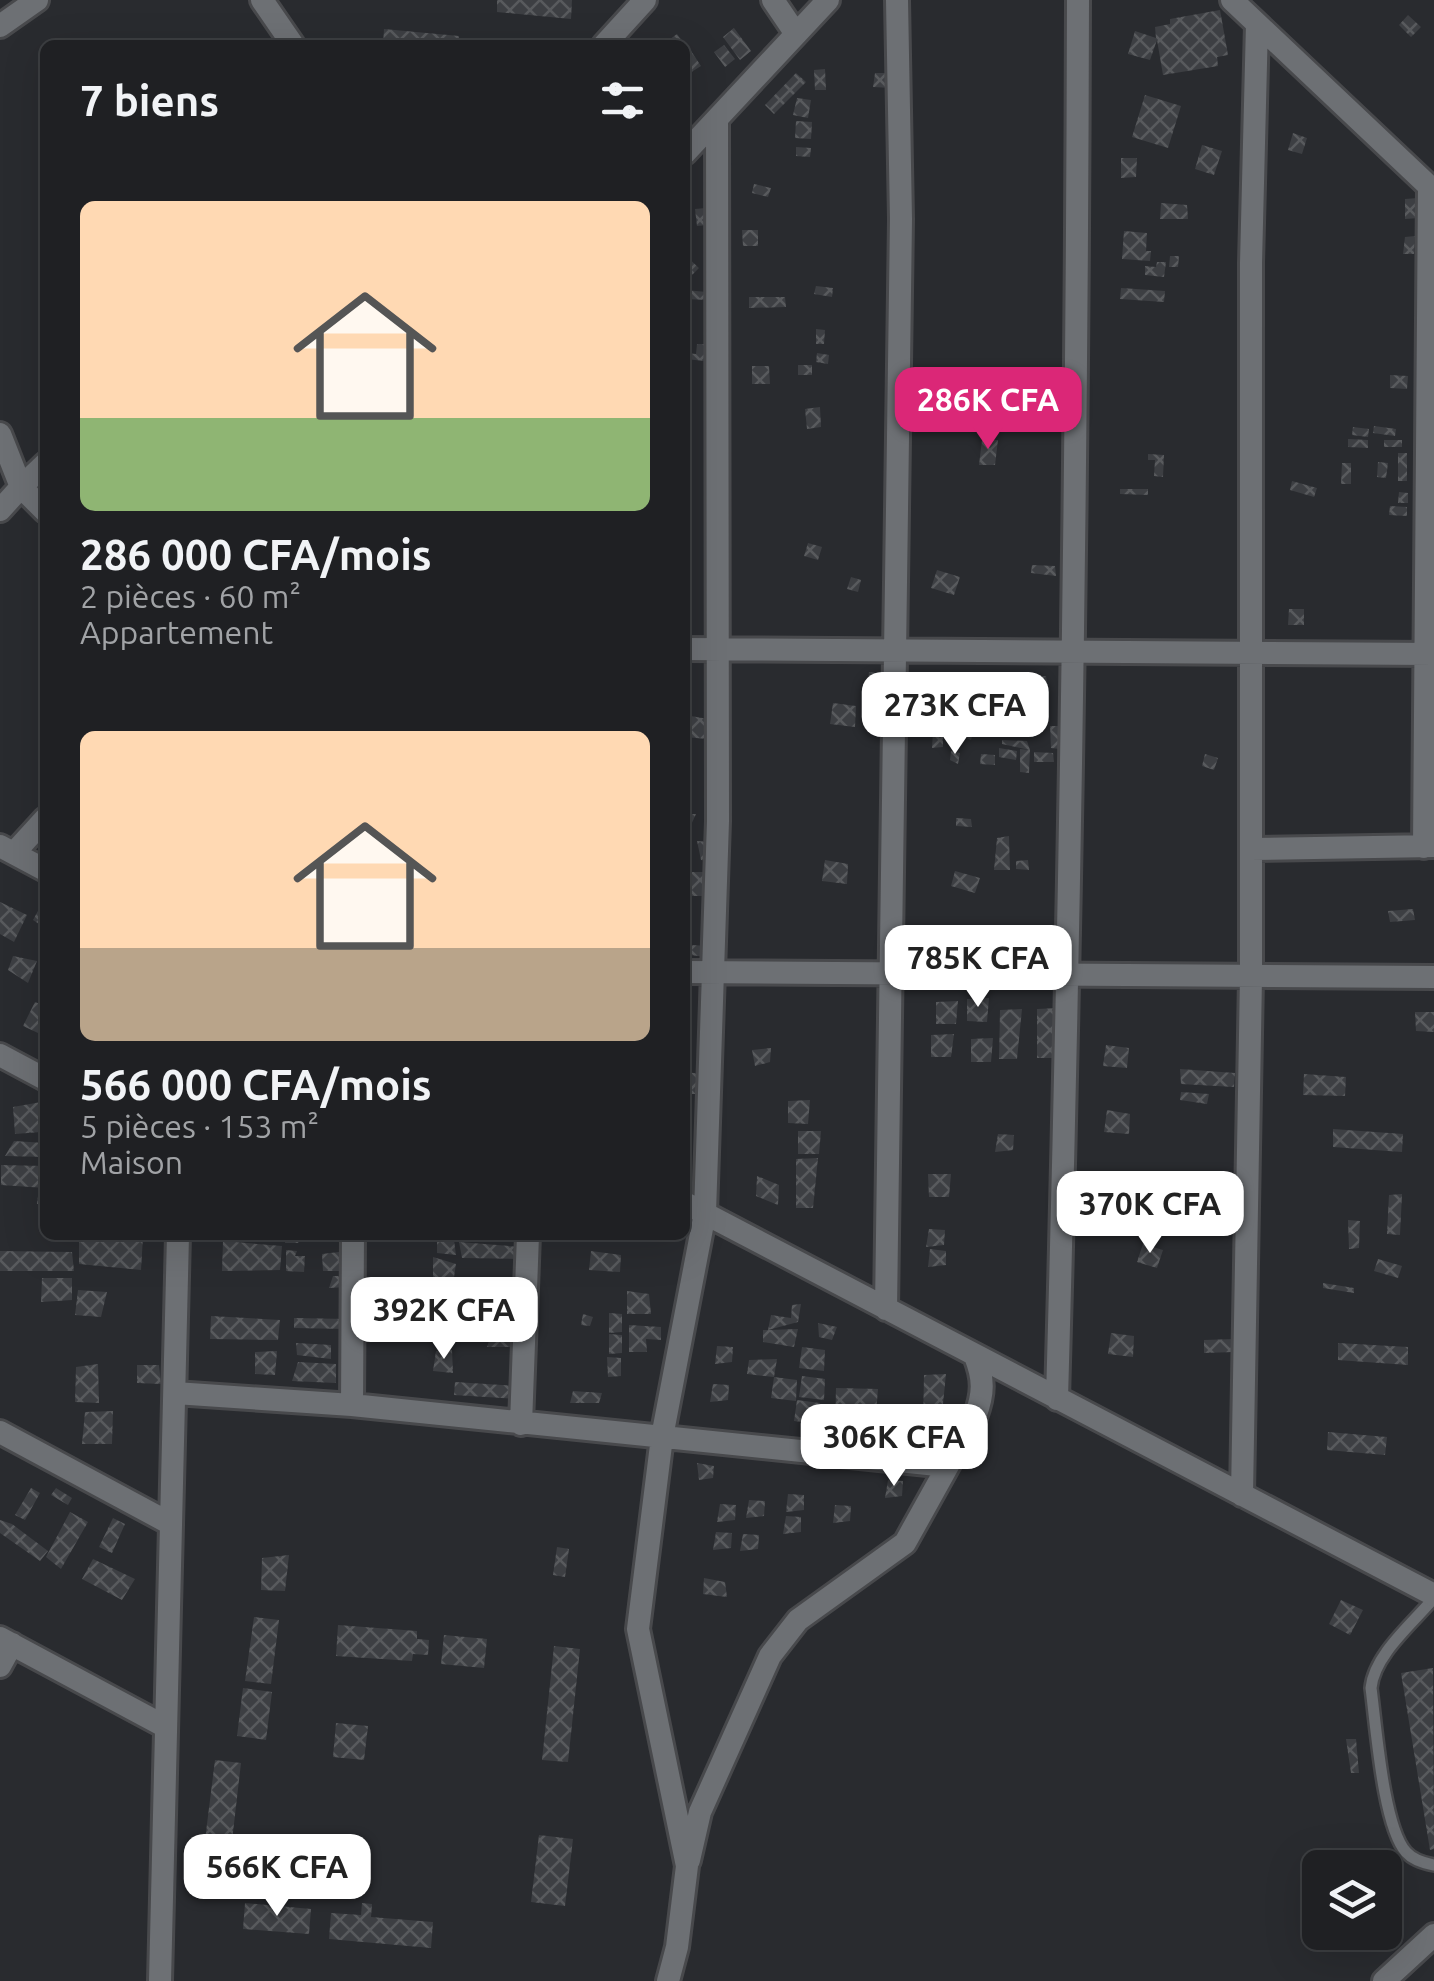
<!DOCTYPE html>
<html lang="fr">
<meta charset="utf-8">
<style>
body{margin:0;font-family:Ubuntu,sans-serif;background:#2c2d30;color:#f1f3f6;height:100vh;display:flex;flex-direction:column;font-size:38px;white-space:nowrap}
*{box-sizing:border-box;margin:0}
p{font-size:32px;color:#a1a3a6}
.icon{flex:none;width:55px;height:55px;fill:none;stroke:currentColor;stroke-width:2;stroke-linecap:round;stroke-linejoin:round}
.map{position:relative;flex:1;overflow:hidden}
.drawer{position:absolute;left:40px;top:40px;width:650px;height:1200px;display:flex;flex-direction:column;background:#1f2023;border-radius:15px;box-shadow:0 10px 40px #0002,0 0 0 2px #3c3e41}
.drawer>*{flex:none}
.fabs{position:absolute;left:1302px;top:1850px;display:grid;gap:20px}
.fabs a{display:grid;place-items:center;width:100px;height:100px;border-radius:15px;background:#1f2023;box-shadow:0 10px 40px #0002,0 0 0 2px #3c3e41;font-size:50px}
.price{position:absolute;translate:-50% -85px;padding:0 22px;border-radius:20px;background:#fff;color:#222;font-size:32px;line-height:65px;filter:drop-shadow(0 2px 5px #0008)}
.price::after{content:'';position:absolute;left:50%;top:60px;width:30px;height:22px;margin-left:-15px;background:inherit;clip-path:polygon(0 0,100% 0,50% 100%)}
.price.active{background:#db2777;color:#fff}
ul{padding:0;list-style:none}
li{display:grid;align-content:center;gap:20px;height:530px;padding:0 40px}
li span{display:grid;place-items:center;height:310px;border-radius:15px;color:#555}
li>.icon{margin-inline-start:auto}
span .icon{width:180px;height:180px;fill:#fffc;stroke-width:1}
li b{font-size:42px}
h2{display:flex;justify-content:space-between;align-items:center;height:120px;padding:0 40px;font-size:42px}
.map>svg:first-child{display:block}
</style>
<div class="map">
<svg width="1434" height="1981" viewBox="0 0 1434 1981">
<defs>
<pattern id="building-cross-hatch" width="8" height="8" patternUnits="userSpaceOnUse" patternTransform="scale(2.5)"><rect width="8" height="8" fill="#3d3f43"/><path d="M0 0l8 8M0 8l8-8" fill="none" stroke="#585a5d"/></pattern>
</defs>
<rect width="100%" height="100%" fill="#292b2f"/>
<!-- building -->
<path fill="url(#building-cross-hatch)" d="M 497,0 L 572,0 L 571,19 L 497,12 Z
M 1220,10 L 1228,55 L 1217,57 L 1218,66 L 1163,75 L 1157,40 L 1150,60 L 1128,54 L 1135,31 L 1156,38 L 1155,27 L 1170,24 L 1170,19 Z
M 1408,15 L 1421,27 L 1411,37 L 1399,25 Z
M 734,28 L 751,51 L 740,60 L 723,37 Z
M 384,29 L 459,36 L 458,45 L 383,45 Z
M 677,34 L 685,45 L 662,45 Z
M 724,45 L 735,59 L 725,67 L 714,52 Z
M 691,51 L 701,66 L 685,76 L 685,56 Z
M 825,69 L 826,90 L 815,90 L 814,70 Z
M 796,73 L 806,82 L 774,114 L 765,105 Z
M 875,73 L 891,73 L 891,88 L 873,87 Z
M 1145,95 L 1181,106 L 1168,148 L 1132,137 Z
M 797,98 L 811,100 L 808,118 L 793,115 Z
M 796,121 L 812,122 L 811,139 L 795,138 Z
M 1293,133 L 1307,138 L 1302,154 L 1288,150 Z
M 1202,145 L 1222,151 L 1214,175 L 1195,169 Z
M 796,147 L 811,148 L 810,157 L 796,156 Z
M 1121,158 L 1137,158 L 1136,177 L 1121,178 Z
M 754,184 L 771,188 L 768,197 L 752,193 Z
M 1418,198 L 1419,218 L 1405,219 L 1405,199 Z
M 1161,203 L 1187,205 L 1188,219 L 1160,219 Z
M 706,208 L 708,225 L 697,226 L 695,209 Z
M 742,230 L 758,230 L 758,246 L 743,246 Z
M 1124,231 L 1147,233 L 1146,251 L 1151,251 L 1150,261 L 1122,259 Z
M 1415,236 L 1414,254 L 1403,254 L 1405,237 Z
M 685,255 L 699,268 L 688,279 L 685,276 Z
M 1170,256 L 1179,256 L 1178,267 L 1169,267 Z
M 1157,262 L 1166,262 L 1164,277 L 1145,275 L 1145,266 L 1156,267 Z
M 816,286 L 833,288 L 832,297 L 814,294 Z
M 1121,288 L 1165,291 L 1164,302 L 1120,299 Z
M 685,290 L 707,292 L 706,300 L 685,299 Z
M 749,297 L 785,297 L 786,307 L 749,308 Z
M 816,329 L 825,330 L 824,344 L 816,344 Z
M 697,344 L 707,344 L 705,361 L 685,359 L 685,353 L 696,354 Z
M 817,353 L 829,355 L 828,364 L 816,362 Z
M 798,365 L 812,365 L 812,375 L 798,375 Z
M 752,366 L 769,366 L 770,384 L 752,384 Z
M 1390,375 L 1408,376 L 1407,389 L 1390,388 Z
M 820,407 L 821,427 L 807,429 L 805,409 Z
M 1374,426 L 1396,429 L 1395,436 L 1373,433 Z
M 1353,427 L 1369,429 L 1368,437 L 1352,435 Z
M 1348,439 L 1368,440 L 1368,448 L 1348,447 Z
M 982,440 L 998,440 L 995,465 L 979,465 Z
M 1384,440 L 1402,440 L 1402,447 L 1384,447 Z
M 1398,453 L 1407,453 L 1407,481 L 1398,481 Z
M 1148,454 L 1164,455 L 1163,477 L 1154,476 L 1155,460 L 1148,460 Z
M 1378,462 L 1388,463 L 1386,478 L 1377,477 Z
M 1342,463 L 1351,463 L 1351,484 L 1341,484 Z
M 1292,481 L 1317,488 L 1314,497 L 1290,490 Z
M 1120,489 L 1148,489 L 1148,495 L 1120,494 Z
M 1399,492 L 1408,493 L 1408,503 L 1398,503 Z
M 1390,506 L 1407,507 L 1407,516 L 1389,515 Z
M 808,543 L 822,547 L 818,560 L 804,556 Z
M 1032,565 L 1055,566 L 1056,576 L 1031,573 Z
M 937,570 L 960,577 L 954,595 L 931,588 Z
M 851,577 L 861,580 L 858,592 L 847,589 Z
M 1289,609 L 1304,609 L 1304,625 L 1288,625 Z
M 869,672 L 892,675 L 891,696 L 866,693 Z
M 947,675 L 973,678 L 972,688 L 948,686 Z
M 1046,676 L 1048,687 L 1026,687 L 1026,678 Z
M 944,681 L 942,691 L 934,692 L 932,682 Z
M 833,703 L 856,706 L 855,727 L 830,724 Z
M 1000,706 L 1009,706 L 1008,717 L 999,718 Z
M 685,715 L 708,719 L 707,739 L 685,737 Z
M 1034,719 L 1035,731 L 1024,731 L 1024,720 Z
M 985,722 L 995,725 L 995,733 L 985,732 Z
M 966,725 L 975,727 L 971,740 L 962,736 Z
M 1050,726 L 1060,726 L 1060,749 L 1051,748 Z
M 933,731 L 943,732 L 943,747 L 932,748 Z
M 1002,740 L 1027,741 L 1030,750 L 1029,773 L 1020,772 L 1020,749 L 1030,750 L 1002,744 Z
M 999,748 L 1017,751 L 1016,760 L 999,757 Z
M 951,751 L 960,753 L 958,764 L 950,760 Z
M 1034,752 L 1053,753 L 1054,762 L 1034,762 Z
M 981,754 L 995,755 L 995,765 L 980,764 Z
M 1205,754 L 1218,758 L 1214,770 L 1202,766 Z
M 685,814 L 696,814 L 685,838 Z
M 956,818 L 971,819 L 972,827 L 956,826 Z
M 1009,836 L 1010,870 L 994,870 L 997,838 Z
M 697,841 L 711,842 L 710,861 L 701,860 Z
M 825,860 L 848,864 L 847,884 L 822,881 Z
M 1028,860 L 1029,870 L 1016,869 L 1016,861 Z
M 955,871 L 980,878 L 975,893 L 951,886 Z
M 685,872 L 708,872 L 706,896 L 685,896 Z
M 45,898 L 45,928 L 33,920 Z
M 0,902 L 27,915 L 14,942 L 0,934 Z
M 1413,909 L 1415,920 L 1390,922 L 1388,911 Z
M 998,931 L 1021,935 L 1019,955 L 995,952 Z
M 691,945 L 710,946 L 708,957 L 689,955 Z
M 13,956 L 37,961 L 28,983 L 8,970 Z
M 989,998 L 987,1022 L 967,1021 L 967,999 Z
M 958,1001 L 956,1024 L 936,1024 L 936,1002 Z
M 35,1002 L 45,1006 L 45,1021 L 38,1033 L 23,1026 Z
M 1059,1008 L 1054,1058 L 1037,1058 L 1037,1009 Z
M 1022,1009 L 1017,1059 L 999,1059 L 1000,1010 Z
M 1415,1012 L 1434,1012 L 1434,1032 L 1416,1031 Z
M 954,1034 L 951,1057 L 931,1057 L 931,1035 Z
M 993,1038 L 991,1062 L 971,1062 L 971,1039 Z
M 1106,1045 L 1129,1048 L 1127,1068 L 1103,1066 Z
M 771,1048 L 770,1062 L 755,1066 L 752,1050 Z
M 1180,1069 L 1235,1073 L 1234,1087 L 1181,1084 Z
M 685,1072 L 702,1074 L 697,1094 L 685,1094 Z
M 1304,1074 L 1346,1077 L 1345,1096 L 1303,1095 Z
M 1181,1092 L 1209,1094 L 1207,1104 L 1180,1100 Z
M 810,1100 L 808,1124 L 788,1123 L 788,1101 Z
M 41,1102 L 41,1132 L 15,1134 L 13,1107 Z
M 1107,1110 L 1130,1114 L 1129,1134 L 1104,1132 Z
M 1333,1129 L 1403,1134 L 1402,1152 L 1333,1147 Z
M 798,1131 L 821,1131 L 819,1154 L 798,1154 Z
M 998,1134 L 1014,1135 L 1013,1150 L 995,1152 Z
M 14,1141 L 45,1143 L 45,1157 L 5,1156 Z
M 818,1158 L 813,1208 L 796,1208 L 796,1159 Z
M 1,1165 L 45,1166 L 45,1188 L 1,1185 Z
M 928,1174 L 951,1174 L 949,1197 L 929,1197 Z
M 757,1176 L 779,1185 L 778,1205 L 756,1196 Z
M 39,1189 L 45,1189 L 45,1204 L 37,1204 Z
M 1402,1194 L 1400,1235 L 1387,1234 L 1389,1195 Z
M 1175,1205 L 1207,1207 L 1206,1221 L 1175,1222 Z
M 1348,1220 L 1360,1221 L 1359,1248 L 1349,1249 Z
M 929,1229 L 945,1230 L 944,1245 L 926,1247 Z
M 79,1235 L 143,1237 L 141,1270 L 79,1264 Z
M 286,1235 L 302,1235 L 298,1243 L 285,1243 Z
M 454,1240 L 456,1255 L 437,1253 L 437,1241 Z
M 223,1241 L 282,1246 L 280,1270 L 222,1271 Z
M 459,1242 L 522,1247 L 522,1259 L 462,1258 Z
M 1143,1244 L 1163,1250 L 1157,1268 L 1137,1262 Z
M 930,1249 L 946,1251 L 946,1265 L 928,1267 Z
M 286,1250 L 297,1251 L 295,1256 L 305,1256 L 304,1272 L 286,1271 Z
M 0,1251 L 72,1252 L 74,1271 L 0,1271 Z
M 347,1251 L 347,1271 L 323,1271 L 322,1254 Z
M 591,1251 L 621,1255 L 620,1272 L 589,1270 Z
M 433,1257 L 456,1264 L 451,1297 L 433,1297 Z
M 1378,1259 L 1402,1266 L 1398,1278 L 1374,1271 Z
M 333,1276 L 347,1276 L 347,1287 L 329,1288 Z
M 42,1278 L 72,1278 L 72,1300 L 41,1302 Z
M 391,1282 L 429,1288 L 429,1300 L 389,1298 Z
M 1323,1283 L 1354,1288 L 1354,1293 L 1323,1288 Z
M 455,1286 L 522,1289 L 521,1302 L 455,1298 Z
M 78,1290 L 107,1292 L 101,1317 L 75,1315 Z
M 627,1291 L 649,1294 L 651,1314 L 627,1314 Z
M 410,1303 L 453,1305 L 455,1316 L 411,1313 Z
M 801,1304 L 798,1322 L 768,1330 L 798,1329 L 794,1347 L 763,1342 L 763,1330 L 768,1330 L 771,1315 L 791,1318 L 792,1305 Z
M 609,1313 L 622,1314 L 622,1332 L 609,1333 Z
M 583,1314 L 593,1317 L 590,1326 L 581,1325 Z
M 211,1316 L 280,1320 L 278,1340 L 210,1339 Z
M 294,1318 L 347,1319 L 346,1329 L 294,1328 Z
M 818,1323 L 837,1327 L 832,1340 L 819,1337 Z
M 629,1325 L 661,1327 L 661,1340 L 646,1339 L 647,1352 L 629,1352 Z
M 1111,1333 L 1134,1336 L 1133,1357 L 1108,1354 Z
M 609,1334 L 622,1335 L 622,1353 L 609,1354 Z
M 491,1335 L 519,1337 L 517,1347 L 487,1347 Z
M 1234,1339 L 1234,1352 L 1204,1353 L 1204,1340 Z
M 296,1343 L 331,1345 L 331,1359 L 297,1355 Z
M 1338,1343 L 1408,1347 L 1408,1365 L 1338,1360 Z
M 717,1346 L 733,1347 L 732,1362 L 715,1364 Z
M 802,1347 L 825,1350 L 824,1371 L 799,1368 Z
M 452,1350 L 453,1373 L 433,1371 L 436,1351 Z
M 277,1351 L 275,1375 L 255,1374 L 255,1352 Z
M 607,1357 L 621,1358 L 621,1376 L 608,1377 Z
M 777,1359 L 774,1377 L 797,1380 L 796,1401 L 771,1398 L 774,1377 L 747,1374 L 749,1360 Z
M 298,1362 L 336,1364 L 336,1383 L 292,1381 Z
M 98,1364 L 99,1403 L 75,1402 L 76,1367 Z
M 137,1365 L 159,1365 L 161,1384 L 137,1383 Z
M 946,1374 L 941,1424 L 923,1424 L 924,1375 Z
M 802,1376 L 825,1379 L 824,1400 L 799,1397 Z
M 455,1382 L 519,1386 L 518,1399 L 454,1395 Z
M 713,1384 L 729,1385 L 728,1400 L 710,1402 Z
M 836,1388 L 878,1389 L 874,1438 L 835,1427 Z
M 573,1391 L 602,1393 L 599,1403 L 570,1403 Z
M 797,1400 L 820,1403 L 819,1424 L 794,1421 Z
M 113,1411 L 112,1444 L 82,1444 L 85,1412 Z
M 1328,1432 L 1387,1437 L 1385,1455 L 1327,1450 Z
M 697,1463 L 714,1466 L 713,1478 L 699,1480 Z
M 888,1480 L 903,1481 L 902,1496 L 885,1498 Z
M 31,1488 L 40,1493 L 25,1520 L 15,1515 Z
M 56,1488 L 72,1498 L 68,1505 L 51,1495 Z
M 788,1494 L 804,1495 L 804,1510 L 786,1512 Z
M 749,1500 L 765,1501 L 764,1516 L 746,1518 Z
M 720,1504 L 736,1505 L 735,1520 L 717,1522 Z
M 835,1505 L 851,1506 L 850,1521 L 833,1523 Z
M 70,1512 L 88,1522 L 61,1569 L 46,1557 Z
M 786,1516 L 801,1517 L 801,1532 L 783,1534 Z
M 113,1518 L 125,1524 L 112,1553 L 99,1547 Z
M 0,1520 L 12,1524 L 48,1551 L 40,1561 L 0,1533 Z
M 716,1532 L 732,1533 L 731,1548 L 713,1550 Z
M 743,1534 L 759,1535 L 758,1549 L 740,1551 Z
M 557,1547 L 569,1549 L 565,1577 L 553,1575 Z
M 289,1555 L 285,1591 L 261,1590 L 262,1558 Z
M 93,1559 L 135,1579 L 122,1600 L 82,1579 Z
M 704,1578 L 725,1582 L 727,1597 L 703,1594 Z
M 1341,1600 L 1363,1610 L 1350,1635 L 1329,1624 Z
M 254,1617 L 279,1620 L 271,1684 L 245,1681 Z
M 338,1625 L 417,1631 L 417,1639 L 429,1640 L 428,1655 L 413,1654 L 412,1661 L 336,1656 Z
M 444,1635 L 487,1639 L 484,1668 L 441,1664 Z
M 554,1646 L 580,1649 L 568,1762 L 542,1760 Z
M 1433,1668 L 1434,1849 L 1430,1850 L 1401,1673 Z
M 243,1688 L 272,1692 L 266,1740 L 237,1736 Z
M 336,1723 L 368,1726 L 364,1760 L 333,1757 Z
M 1346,1739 L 1356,1739 L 1359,1773 L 1351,1773 Z
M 215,1760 L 241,1763 L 229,1867 L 202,1864 Z
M 539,1835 L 573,1839 L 565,1906 L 531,1902 Z
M 245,1903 L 311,1909 L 309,1934 L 243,1929 Z
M 362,1903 L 372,1904 L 371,1917 L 433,1922 L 431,1948 L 329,1939 L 331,1913 L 361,1915 Z"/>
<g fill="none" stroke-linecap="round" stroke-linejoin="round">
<defs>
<path id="lane" d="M 1434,1598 C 1413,1623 1374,1655 1371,1688 C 1376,1725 1383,1826 1406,1852 C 1413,1860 1423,1863 1434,1865"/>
<path id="street" d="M 262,0 L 293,45
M 773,0 L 796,34
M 1232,0 L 1434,191
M 0,26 L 37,0
M 604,45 L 645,0
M 685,153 L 828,0
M 0,434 L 21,487
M 45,464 L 21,487 L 45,511
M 0,510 L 21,487
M 685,649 L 1434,654
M 0,846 L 45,870
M 1424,847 L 1429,186
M 1251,849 L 1434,846
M 14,853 L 45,819
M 685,972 L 1434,977
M 0,1055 L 45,1079
M 685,1203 L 1434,1595
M 886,1309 L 901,219 L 897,0
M 175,1393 L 352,1405 L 947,1466
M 1057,1399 C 1070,933 1077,466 1078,0
M 352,1405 L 353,1235
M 521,1424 L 528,1235
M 0,1432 L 171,1524
M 1242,1495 L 1251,977 L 1251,263 L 1257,24
M 0,1638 L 166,1727
M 0,1666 L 12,1644
M 689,1860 L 700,1812 L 770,1656 L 798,1620 L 905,1543 L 975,1417 C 984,1393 984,1379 975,1356
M 160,1981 L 178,1235
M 668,1981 L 677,1947 L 687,1866 L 638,1629 L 662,1437 L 705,1213 L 718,821 L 717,119
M 1384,1981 L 1434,1935"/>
</defs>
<!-- lane casing -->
<use href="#lane" stroke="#48494c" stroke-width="16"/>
<!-- street casing -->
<use href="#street" stroke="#48494c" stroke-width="28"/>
<!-- lane -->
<use href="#lane" stroke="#6d7074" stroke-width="11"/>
<!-- street -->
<use href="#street" stroke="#6d7074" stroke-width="22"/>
</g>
</svg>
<div class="fabs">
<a><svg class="icon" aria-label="layers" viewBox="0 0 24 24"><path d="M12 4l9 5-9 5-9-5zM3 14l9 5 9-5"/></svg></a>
</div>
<b class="price active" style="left:988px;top:452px">286K CFA</b>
<b class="price" style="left:955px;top:757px">273K CFA</b>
<b class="price" style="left:978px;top:1010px">785K CFA</b>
<b class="price" style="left:1150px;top:1256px">370K CFA</b>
<b class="price" style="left:444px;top:1362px">392K CFA</b>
<b class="price" style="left:894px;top:1489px">306K CFA</b>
<b class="price" style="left:277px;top:1919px">566K CFA</b>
<section class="drawer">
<h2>7 biens<svg class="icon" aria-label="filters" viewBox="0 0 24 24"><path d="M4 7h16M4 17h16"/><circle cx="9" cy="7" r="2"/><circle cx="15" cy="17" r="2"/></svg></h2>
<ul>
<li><span style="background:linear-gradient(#ffd9b3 70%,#8fb573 0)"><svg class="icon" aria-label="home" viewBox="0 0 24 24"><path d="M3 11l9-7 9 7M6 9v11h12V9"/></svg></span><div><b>286 000 CFA/mois</b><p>2 pièces · 60 m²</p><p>Appartement</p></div></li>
<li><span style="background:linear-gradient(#ffd9b3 70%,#b9a48a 0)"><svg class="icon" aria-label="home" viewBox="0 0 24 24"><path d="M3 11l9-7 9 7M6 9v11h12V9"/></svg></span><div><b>566 000 CFA/mois</b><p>5 pièces · 153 m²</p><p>Maison</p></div></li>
</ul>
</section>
</div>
